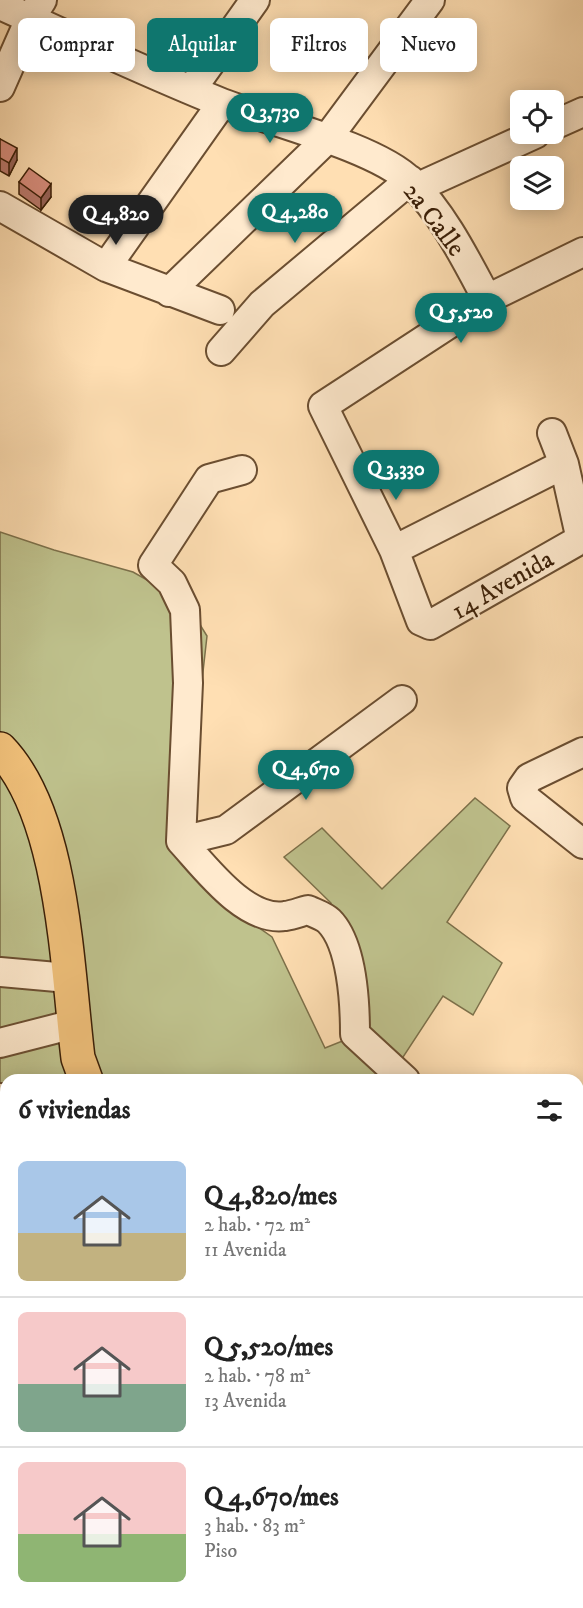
<!DOCTYPE html>
<html lang="es">
<meta charset="utf-8">
<style>
body{margin:0;font-family:"IM FELL DW Pica",serif;background:#f6f6f6;color:#222;height:100vh;display:flex;flex-direction:column;font-size:22px;white-space:nowrap}
*{box-sizing:border-box;margin:0}
p{font-size:20px;color:#767676}
.icon{flex:none;width:33px;height:33px;fill:none;stroke:currentColor;stroke-width:2;stroke-linecap:round;stroke-linejoin:round}
.map{position:relative;flex:1;overflow:hidden}
.drawer{position:absolute;left:0px;top:1074px;width:584px;height:534px;display:flex;flex-direction:column;background:#fff;border-radius:18px 18px 0 0;box-shadow:0 3px 15px #0003}
.drawer>*{flex:none}
.banner{position:absolute;left:18px;top:18px;width:548px;height:54px;display:flex;gap:12px}
.tools{position:absolute;left:510px;top:90px;display:grid;gap:12px}
.tools a{display:grid;place-items:center;width:54px;height:54px;border-radius:9px;background:#fff;box-shadow:0 3px 15px #0003;font-size:30px}
.price{position:absolute;translate:-50% -51px;padding:0 14px;border-radius:21px;background:#0f766e;color:#fff;font-size:20px;line-height:39px;filter:drop-shadow(0 2px 3px #0008)}
.price::after{content:'';position:absolute;left:50%;top:36px;width:18px;height:14px;margin-left:-9px;background:inherit;clip-path:polygon(0 0,100% 0,50% 100%)}
.price.on{background:#222;color:#fff}
ul{padding:0;list-style:none}
li{display:flex;align-items:center;gap:18px;height:150px;padding:0 18px}
li+li{border-top:2px solid #e0e0e0}
li span{display:grid;place-items:center;flex:none;width:168px;height:120px;border-radius:9px;color:#555}
li>.icon{margin-inline-start:auto}
span .icon{width:72px;height:72px;fill:#fffc;stroke-width:1}
li b{font-size:26px}
h2{display:flex;justify-content:space-between;align-items:center;height:72px;padding:0 18px;font-size:26px}
.pill{padding:0 21px;border-radius:9px;background:#fff;box-shadow:0 3px 15px #0003;font-size:21px;line-height:54px}
.pill.on{background:#0f766e;color:#fff}
.map>svg:first-child{display:block}
</style>
<div class="map">
<svg width="583" height="1608" viewBox="0 0 583 1608">
<rect width="100%" height="100%" fill="#ffdfb3"/>
<filter id="stains"><feTurbulence type="fractalNoise" baseFrequency=".00333" numOctaves="4"/><feColorMatrix values="0 0 0 0 .2 0 0 0 0 .09 0 0 0 0 .02 0 0 0 .5 -.17"/></filter>
<radialGradient id="worn" r=".72"><stop offset=".6" stop-color="#630" stop-opacity="0"/><stop offset="1" stop-color="#630" stop-opacity=".3"/></radialGradient>
<!-- green -->
<path fill="#bfc28d" stroke="#7c704a" stroke-width="1.5" d="M 0,532 L 54,550 L 133,572 L 186,602 L 207,636 L 185,832 L 241,915 L 272,937 L 325,1048 L 345,1040 L 331,903 L 284,857 L 322,828 L 382,889 L 475,798 L 510,826 L 447,922 L 502,963 L 473,1015 L 443,996 L 388,1080 L 6,1080 L 6,1216 L 0,1212 Z
M 578,1143 L 583,1143 L 583,1603 L 579,1606 L 577,1602 Z"/>
<g fill="none" stroke-linecap="round" stroke-linejoin="round">
<defs>
<path id="minor" d="M 0,5 C 73,38 147,73 222,103 C 269,121 378,148 410,181 C 444,215 465,258 487,299
M 0,87 L 30,19 L 42,0
M 191,90 L 255,0
M 554,125 L 583,112
M 416,188 L 535,134
M 0,206 L 106,267 L 220,310
M 583,252 L 487,299 L 323,406 L 394,550 L 421,621 L 430,625 L 583,538
M 106,267 L 222,103
M 169,292 L 326,140 L 430,0
M 221,351 L 262,304 L 410,180
M 552,433 L 564,464 L 581,540
M 242,470 L 209,479 L 153,565 L 172,583 L 185,610 L 188,683 L 181,841 C 205,867 245,922 285,916 C 293,915 300,912 308,910 C 314,913 324,916 329,921 C 352,944 355,1003 355,1034 L 405,1080
M 394,550 L 564,464
M 583,752 L 529,778 L 522,788 L 525,798 L 583,844
M 181,841 L 226,830 L 402,700
M 0,972 L 68,978
M 0,1043 L 74,1024
M 0,1098 L 6,1098
M 578,1130 L 583,1130
M 578,1371 L 583,1372
M 578,1411 L 583,1412
M 0,1533 L 6,1519
M 328,1608 L 330,1602"/>
<path id="major" d="M 0,749 C 64,815 67,969 78,1058 L 86,1080
M 557,1602 L 559,1608"/>
</defs>
<!-- minor casing -->
<use href="#minor" stroke="#6b4e31" stroke-width="32"/>
<!-- major casing -->
<use href="#major" stroke="#3a1e06" stroke-width="36"/>
<!-- minor -->
<use href="#minor" stroke="#ffeace" stroke-width="28"/>
<!-- major -->
<use href="#major" stroke="#f0c07a" stroke-width="33"/>
</g>
<!-- wall -->
<path fill="#ba796c" stroke="#3a1e06" stroke-width="1.5" d="M 0,139 L 17,160 L 9,176 L 0,171 Z
M 19,182 L 51,197 L 41,210 L 19,194 Z"/>
<!-- shaded-wall -->
<path fill="#976358" stroke="#3a1e06" stroke-width="1.5" d="M 17,148 L 17,160 L 9,176 L 9,163 Z
M 51,184 L 51,197 L 41,210 L 41,198 Z"/>
<!-- building -->
<path fill="#d88d7d" stroke="#3a1e06" stroke-width="1.5" d="M 0,139 L 17,148 L 9,163 L 0,158 Z
M 29,168 L 51,184 L 41,198 L 19,182 Z"/>
<g text-anchor="middle" stroke-width="5" stroke-linejoin="round" paint-order="stroke">
<!-- street labels -->
<g font-size="26" fill="#3a1e06" stroke="#ffeace">
<text transform="translate(435 219) rotate(53)" y="9">2a Calle</text>
<text transform="translate(502 584) rotate(-30)" y="9">14 Avenida</text>
</g>
</g>
<rect width="100%" height="100%" filter="url(#stains)"/>
<rect width="100%" height="100%" fill="url(#worn)"/>
</svg>
<div class="tools">
<a><svg class="icon" aria-label="locate" viewBox="0 0 24 24"><circle cx="12" cy="12" r="6"/><path d="M12 2v4M12 18v4M2 12h4M18 12h4"/></svg></a>
<a><svg class="icon" aria-label="layers" viewBox="0 0 24 24"><path d="M12 4l9 5-9 5-9-5zM3 14l9 5 9-5"/></svg></a>
</div>
<b class="price" style="left:270px;top:144px">Q 3,730</b>
<b class="price" style="left:295px;top:244px">Q 4,280</b>
<b class="price on" style="left:116px;top:246px">Q 4,820</b>
<b class="price" style="left:461px;top:344px">Q 5,520</b>
<b class="price" style="left:396px;top:501px">Q 3,330</b>
<b class="price" style="left:306px;top:801px">Q 4,670</b>
<div class="banner">
<a class="pill">Comprar</a>
<a class="pill on">Alquilar</a>
<a class="pill">Filtros</a>
<a class="pill">Nuevo</a>
</div>
<section class="drawer">
<h2>6 viviendas<svg class="icon" aria-label="filters" viewBox="0 0 24 24"><path d="M4 7h16M4 17h16"/><circle cx="9" cy="7" r="2"/><circle cx="15" cy="17" r="2"/></svg></h2>
<ul>
<li><span style="background:linear-gradient(#a9c7e8 60%,#c2b280 0)"><svg class="icon" aria-label="home" viewBox="0 0 24 24"><path d="M3 11l9-7 9 7M6 9v11h12V9"/></svg></span><div><b>Q 4,820/mes</b><p>2 hab. · 72 m²</p><p>11 Avenida</p></div></li>
<li><span style="background:linear-gradient(#f6c9c9 60%,#7fa58c 0)"><svg class="icon" aria-label="home" viewBox="0 0 24 24"><path d="M3 11l9-7 9 7M6 9v11h12V9"/></svg></span><div><b>Q 5,520/mes</b><p>2 hab. · 78 m²</p><p>13 Avenida</p></div></li>
<li><span style="background:linear-gradient(#f6c9c9 60%,#8fb573 0)"><svg class="icon" aria-label="home" viewBox="0 0 24 24"><path d="M3 11l9-7 9 7M6 9v11h12V9"/></svg></span><div><b>Q 4,670/mes</b><p>3 hab. · 83 m²</p><p>Piso</p></div></li>
</ul>
</section>
</div>
